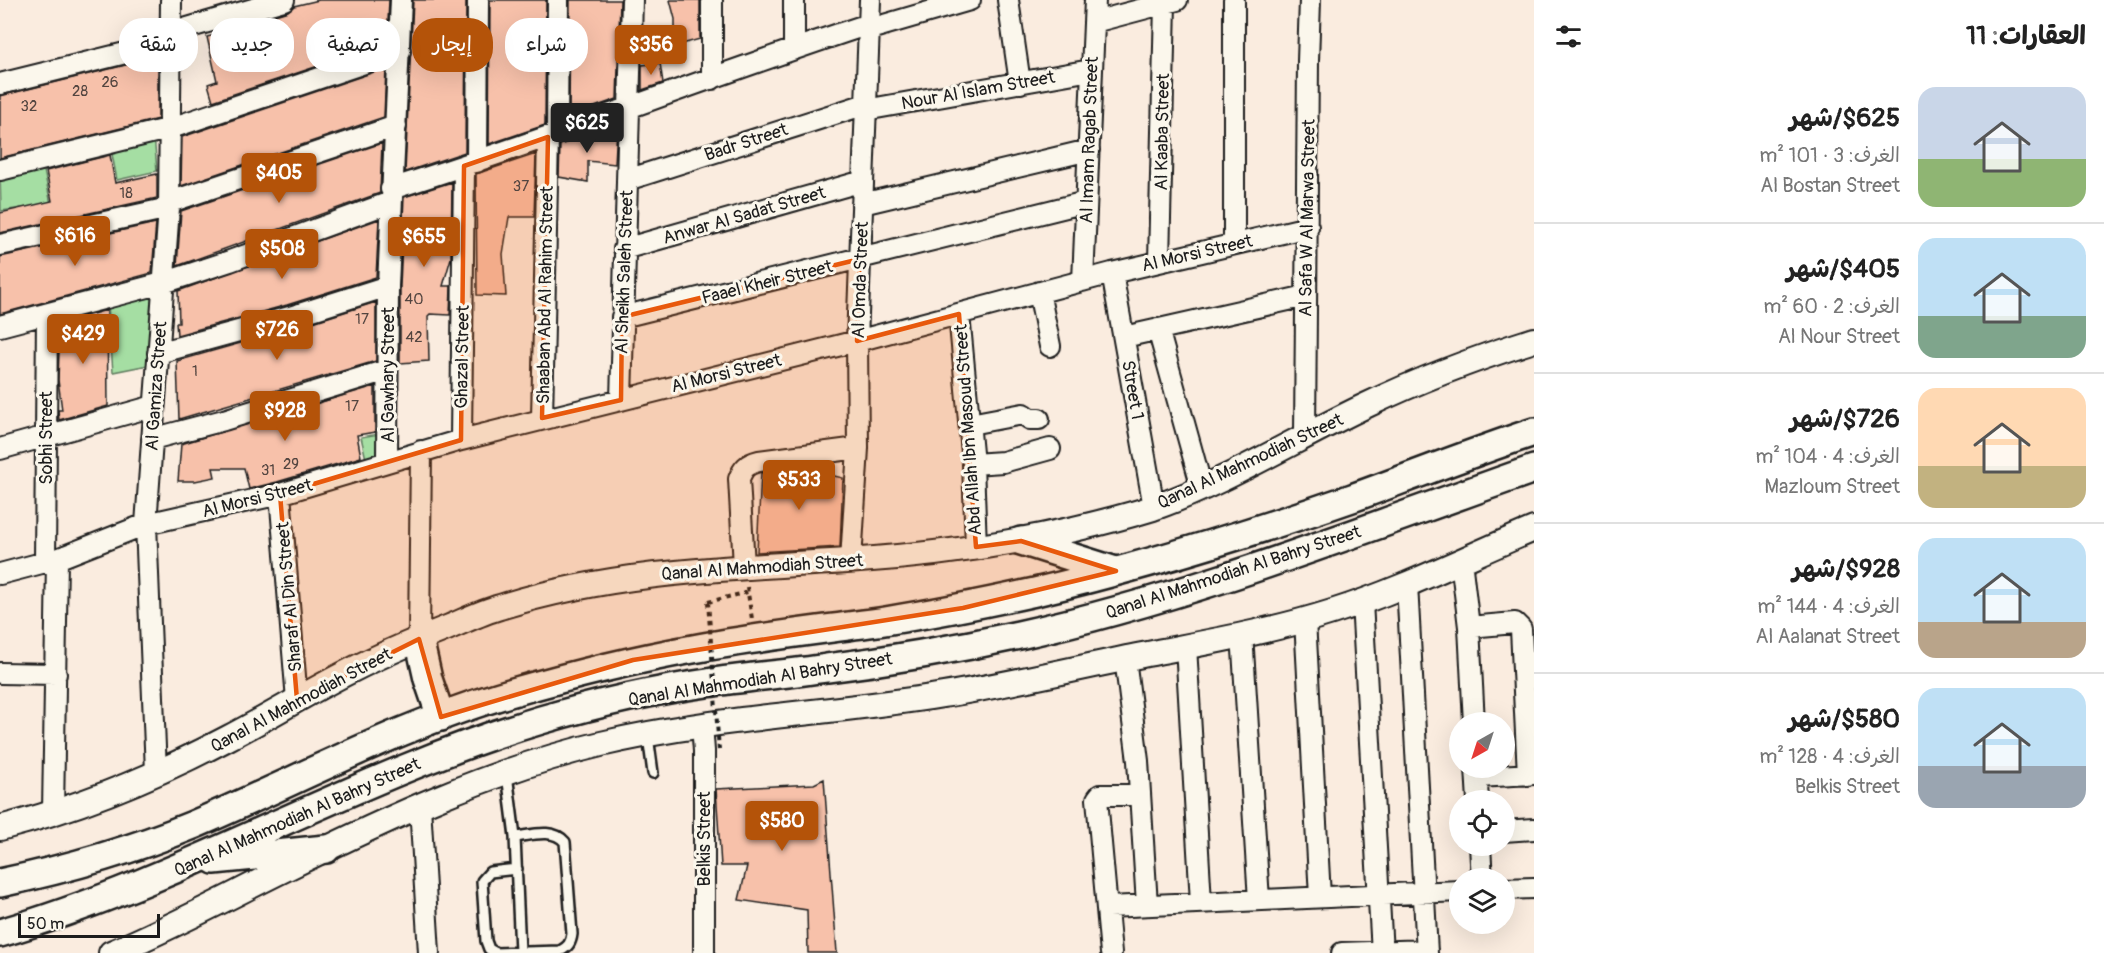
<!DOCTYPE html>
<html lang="ar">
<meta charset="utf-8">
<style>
body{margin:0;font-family:Pangolin,"Playpen Sans Arabic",sans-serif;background:#f2f2f2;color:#222;direction:rtl;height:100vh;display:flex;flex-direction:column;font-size:22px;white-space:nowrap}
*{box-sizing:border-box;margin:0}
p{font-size:20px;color:#767676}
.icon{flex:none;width:33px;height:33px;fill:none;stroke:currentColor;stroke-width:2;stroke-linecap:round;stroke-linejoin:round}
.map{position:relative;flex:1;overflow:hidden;direction:ltr}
.side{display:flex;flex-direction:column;background:#fff;width:570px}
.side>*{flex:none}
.guide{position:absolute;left:18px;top:18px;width:570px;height:54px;direction:rtl;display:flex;gap:12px}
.needle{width:39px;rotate:219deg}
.buttons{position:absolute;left:1449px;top:712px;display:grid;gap:12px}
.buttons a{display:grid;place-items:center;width:66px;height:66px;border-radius:50%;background:#fff;box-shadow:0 6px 24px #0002;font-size:30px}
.scale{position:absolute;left:18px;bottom:15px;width:142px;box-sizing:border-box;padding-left:6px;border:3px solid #1c1c1c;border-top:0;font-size:16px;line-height:21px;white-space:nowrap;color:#1c1c1c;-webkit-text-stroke:4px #fbf7ec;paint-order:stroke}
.price{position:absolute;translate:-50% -51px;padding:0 14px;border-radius:6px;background:#b45309;color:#fff;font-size:20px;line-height:39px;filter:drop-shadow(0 2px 3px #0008)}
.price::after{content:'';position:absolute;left:50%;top:36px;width:18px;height:14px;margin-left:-9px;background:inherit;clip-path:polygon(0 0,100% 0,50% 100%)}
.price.on{background:#222;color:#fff}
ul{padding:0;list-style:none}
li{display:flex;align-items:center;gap:18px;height:150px;padding:0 18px}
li+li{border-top:2px solid #e0e0e0}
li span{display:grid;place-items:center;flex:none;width:168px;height:120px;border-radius:18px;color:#555}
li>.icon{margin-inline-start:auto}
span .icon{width:72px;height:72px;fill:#fffc;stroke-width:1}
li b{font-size:26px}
h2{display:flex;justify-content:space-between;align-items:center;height:72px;padding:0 18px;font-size:26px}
.tag{padding:0 21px;border-radius:24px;background:#fff;box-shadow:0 6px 24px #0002;font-size:21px;line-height:54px}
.tag.on{background:#b45309;color:#fff}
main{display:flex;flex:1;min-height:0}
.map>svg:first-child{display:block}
</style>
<main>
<section class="side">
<h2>العقارات: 11<svg class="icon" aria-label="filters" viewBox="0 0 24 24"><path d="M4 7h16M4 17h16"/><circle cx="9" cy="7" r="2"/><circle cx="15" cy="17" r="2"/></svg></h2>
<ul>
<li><span style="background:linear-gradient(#c9d6e8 60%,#8fb573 0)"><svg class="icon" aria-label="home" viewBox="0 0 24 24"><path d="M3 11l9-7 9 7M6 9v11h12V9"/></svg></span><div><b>$625/شهر</b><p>الغرف: 3 · 101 m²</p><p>Al Bostan Street</p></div></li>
<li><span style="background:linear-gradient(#bfe0f5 65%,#7fa58c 0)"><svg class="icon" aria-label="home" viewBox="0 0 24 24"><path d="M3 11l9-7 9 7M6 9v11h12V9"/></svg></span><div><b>$405/شهر</b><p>الغرف: 2 · 60 m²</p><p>Al Nour Street</p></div></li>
<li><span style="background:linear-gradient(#ffd9b3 65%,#c2b280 0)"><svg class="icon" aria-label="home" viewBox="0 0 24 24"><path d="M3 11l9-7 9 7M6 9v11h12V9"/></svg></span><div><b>$726/شهر</b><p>الغرف: 4 · 104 m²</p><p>Mazloum Street</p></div></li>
<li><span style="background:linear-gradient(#bfe0f5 70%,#b9a48a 0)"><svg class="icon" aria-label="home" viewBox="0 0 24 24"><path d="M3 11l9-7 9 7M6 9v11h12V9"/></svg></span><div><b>$928/شهر</b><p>الغرف: 4 · 144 m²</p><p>Al Aalanat Street</p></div></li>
<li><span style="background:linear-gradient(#bfe0f5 65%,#9aa5b1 0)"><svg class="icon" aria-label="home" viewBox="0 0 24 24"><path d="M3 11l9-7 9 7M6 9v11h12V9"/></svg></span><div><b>$580/شهر</b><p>الغرف: 4 · 128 m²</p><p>Belkis Street</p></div></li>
</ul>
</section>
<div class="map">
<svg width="1534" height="953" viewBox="0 0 1534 953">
<rect width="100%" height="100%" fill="#faecdf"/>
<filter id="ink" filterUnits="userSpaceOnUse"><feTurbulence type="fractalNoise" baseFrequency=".0167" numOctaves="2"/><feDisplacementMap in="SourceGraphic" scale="12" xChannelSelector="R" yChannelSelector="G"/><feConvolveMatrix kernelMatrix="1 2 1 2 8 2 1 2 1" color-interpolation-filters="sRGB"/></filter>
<g filter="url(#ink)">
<!-- green -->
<path fill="#a5dea3" stroke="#607d60" stroke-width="1.5" d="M 154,135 L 157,171 L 117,180 L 110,144 Z
M 42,161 L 51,204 L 1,211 L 0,174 Z
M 158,297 L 154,358 L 148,365 L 113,372 L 108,304 Z
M 391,432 L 394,461 L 368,468 L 361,437 Z"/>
<!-- building -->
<path fill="#f7c1aa" stroke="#1c1c1c" stroke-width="1.5" d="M 319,0 L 389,0 L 387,43 L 213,101 L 208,84 L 217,81 L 207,37 L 241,28 L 243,32 L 277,23 L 275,15 L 288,11 L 294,6 Z
M 413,0 L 466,0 L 465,152 L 405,172 Z
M 490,0 L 546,0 L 545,125 L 489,144 Z
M 570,0 L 620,0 L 617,99 L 569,116 Z
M 670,0 L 700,0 L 700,39 L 675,46 L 675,19 Z
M 158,57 L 158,119 L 0,158 L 0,96 Z
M 660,63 L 663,83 L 642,90 L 642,65 Z
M 386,68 L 384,117 L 181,186 L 182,137 Z
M 617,125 L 615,164 L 588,161 L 588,182 L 559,177 L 560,145 Z
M 382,143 L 380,193 L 177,266 L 181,211 Z
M 536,154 L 534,217 L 509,217 L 503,254 L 506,296 L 477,295 L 476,174 Z
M 110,155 L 115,183 L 157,174 L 157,198 L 0,233 L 0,213 L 52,201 L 46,171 Z
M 452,182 L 451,258 L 443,286 L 451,286 L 450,315 L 430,314 L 428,316 L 429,361 L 400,363 L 400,286 L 404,197 Z
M 379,219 L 376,277 L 287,305 L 177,335 L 176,323 L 179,323 L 178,291 Z
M 156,223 L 152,273 L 0,314 L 0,257 Z
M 376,302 L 376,361 L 179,419 L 177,361 L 294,328 Z
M 107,310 L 108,406 L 59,420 L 58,410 L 62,410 L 58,380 L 60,323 Z
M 375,386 L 375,432 L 357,435 L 361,457 L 277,482 L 249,489 L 244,468 L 213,468 L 215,477 L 195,481 L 178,481 L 181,444 Z
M 800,468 L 843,478 L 840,547 L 757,552 L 761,473 Z
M 824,779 L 837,953 L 808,953 L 807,910 L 739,900 L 747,866 L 721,866 L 716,789 L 814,784 Z"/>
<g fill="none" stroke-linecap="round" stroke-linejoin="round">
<defs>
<path id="service" d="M 648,736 L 653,773
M 507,774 L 515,837 L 520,952
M 515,837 C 532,835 553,828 565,842 L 572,934 C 571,943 568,947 560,951 L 496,953 L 489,949 L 486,941 L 482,881 L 490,872 L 517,869"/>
<path id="minor" d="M 712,0 L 712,79
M 1008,0 L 1020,83
M 1234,0 L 1234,244
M 1094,22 L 1177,0
M 870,29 L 970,0
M 170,33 L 284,0
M 794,48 L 794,0
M 0,84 L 170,42
M 865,110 L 1091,70
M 557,134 L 558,0
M 477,162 L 478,0
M 0,170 L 171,128 L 400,51
M 627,180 L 866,104
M 391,189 C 552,139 709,76 869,24
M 170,202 L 396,126
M 862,204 L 1089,150
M 0,245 L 169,208
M 624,249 L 863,181
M 1159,261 L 1165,3
M 1112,273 L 1154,507
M 1083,281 L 1095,0
M 1039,292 L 1050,346
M 959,314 L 973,464 L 976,547
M 622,317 L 1086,202
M 0,326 L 163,283 L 230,261 L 391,202
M 1158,329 L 1202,488
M 1124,337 L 1306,296
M 158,353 L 290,317 L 388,286
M 621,400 L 632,0
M 542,418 L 548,137
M 970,424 L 1023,414 L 1030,419 L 1039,419
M 1305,435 L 1308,61 L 1310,0
M 152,439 L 224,420 L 387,370
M 461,440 L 464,166
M 0,449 L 154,406
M 387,461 L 388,286 L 401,0
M 973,464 L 1003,462 L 1050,449
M 280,494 L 297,700
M 1461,560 L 1469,627 L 1474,723
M 851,561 L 858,448 L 857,341 L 870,0
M 45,562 L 47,314
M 744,566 L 739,479 C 743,468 747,464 759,461 L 858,448
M 0,574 L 57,559 L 146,524 L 280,494 L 461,440 L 857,341 L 1112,273 L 1308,227
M 1407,584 L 1427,953
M 1362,602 L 1382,953
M 1305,620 L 1320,897
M 1469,627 L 1515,623 L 1521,629 L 1528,775
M 1242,634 L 1259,900
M 419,639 L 421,451
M 1186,646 L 1201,902
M 1125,658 L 1138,761 L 1147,905
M 0,673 L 56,674
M 702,725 L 704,751 L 704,953
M 1476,768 L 1478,801
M 156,772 L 146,524 L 169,208 L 171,0
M 1477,777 L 1534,774
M 420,806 L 429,953
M 53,813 L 57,559
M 1504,831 L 1534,829
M 1480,846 L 1482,879
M 1504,889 L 1534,888
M 1108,907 L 1460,891
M 1111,953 L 1097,799 L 1100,795 L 1140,795
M 1342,953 L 1427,950"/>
<path id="tertiary" d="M 0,828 C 79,808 156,776 228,738 C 269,717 308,692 350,671 C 381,655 414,641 447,628 C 464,621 482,612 500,607 C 613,571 730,568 847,561 C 923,556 1000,546 1074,529 C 1100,523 1127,516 1153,508 C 1227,482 1295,439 1367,405 C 1421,379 1477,358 1534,340
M 111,953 C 171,928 228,897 287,868 C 388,818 491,770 601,744 C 713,717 829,714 943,695 C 1005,685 1066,671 1127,658 C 1196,644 1266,633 1332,612 C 1402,590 1467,557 1534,529"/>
<path id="secondary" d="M 1021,541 L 1116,571
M 419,639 L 428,679 L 441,717
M 214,860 L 326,849
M 0,883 C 66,869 130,851 193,825 C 299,780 402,724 513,692 C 572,675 632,660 693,649 C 757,637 821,630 885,621 C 935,613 985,603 1035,592 C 1142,567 1248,534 1352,498 C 1413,476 1473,452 1534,432
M 0,933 C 187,879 355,775 541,720 C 595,704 651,691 707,683 C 747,677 787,674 827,668 C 892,660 955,649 1019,635 C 1196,596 1363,529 1534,469"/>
</defs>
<!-- service casing -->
<use href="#service" stroke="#1c1c1c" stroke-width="14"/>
<!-- minor casing -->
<use href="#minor" stroke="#1c1c1c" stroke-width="24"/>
<!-- tertiary casing -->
<use href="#tertiary" stroke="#1c1c1c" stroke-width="28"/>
<!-- secondary casing -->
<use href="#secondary" stroke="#1c1c1c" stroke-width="32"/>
<!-- path -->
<path stroke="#1c1c1c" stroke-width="4" stroke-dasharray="4.5 4.5" stroke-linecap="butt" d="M 747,587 L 752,619
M 708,602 L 748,592"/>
<!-- service -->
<use href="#service" stroke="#fbf7ec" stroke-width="9"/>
<!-- minor -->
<use href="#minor" stroke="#fbf7ec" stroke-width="20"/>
<!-- tertiary -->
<use href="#tertiary" stroke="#fbf7ec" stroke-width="24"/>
<!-- secondary -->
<use href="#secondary" stroke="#fbf7ec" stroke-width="27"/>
<!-- path-bridge -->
<path stroke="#1c1c1c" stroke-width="4" stroke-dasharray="4.5 4.5" stroke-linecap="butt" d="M 708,602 L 719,750"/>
</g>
</g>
<!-- marked area -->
<path fill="#e8590c" fill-opacity="0.2" stroke="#e8590c" stroke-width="4.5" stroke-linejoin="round" d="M 548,137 L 542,418 L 621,400 L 622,317 L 860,259 L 857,341 L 959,314 L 976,547 L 1021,541 L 1116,571 L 963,608 L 633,660 L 441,717 L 419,639 L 297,700 L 280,494 L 461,440 L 464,166 Z"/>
<g text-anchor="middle" stroke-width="6" stroke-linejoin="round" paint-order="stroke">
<!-- number labels -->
<g font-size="15" fill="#534540">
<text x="110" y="87">26</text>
<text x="80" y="96">28</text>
<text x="29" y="111">32</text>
<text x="521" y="191">37</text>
<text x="126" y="198">18</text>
<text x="414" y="304">40</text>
<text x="362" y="324">17</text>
<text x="414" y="342">42</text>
<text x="195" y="376">1</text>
<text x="352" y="411">17</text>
<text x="291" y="469">29</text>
<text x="268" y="475">31</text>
</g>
<!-- street labels -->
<g font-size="18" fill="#1c1c1c" stroke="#fbf7ec">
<text transform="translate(978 90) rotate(-10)" y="6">Nour Al Islam Street</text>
<text transform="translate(1162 132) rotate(-89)" y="6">Al Kaaba Street</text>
<text transform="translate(1089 140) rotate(-88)" y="6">Al Imam Ragab Street</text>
<text transform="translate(746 142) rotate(-18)" y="6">Badr Street</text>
<text transform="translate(744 215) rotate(-16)" y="6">Anwar Al Sadat Street</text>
<text transform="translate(1307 218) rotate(-89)" y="6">Al Safa W Al Marwa Street</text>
<text transform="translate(1197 253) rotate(-13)" y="6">Al Morsi Street</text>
<text transform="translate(624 272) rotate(-88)" y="6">Al Sheikh Saleh Street</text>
<text transform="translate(860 280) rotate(-88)" y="6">Al Omda Street</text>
<text transform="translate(767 282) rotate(-14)" y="6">Faael Kheir Street</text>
<text transform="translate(545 295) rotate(-89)" y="6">Shaaban Abd Al Rahim Street</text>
<text transform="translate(462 357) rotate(-89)" y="6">Ghazal Street</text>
<text transform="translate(726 373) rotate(-14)" y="6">Al Morsi Street</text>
<text transform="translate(388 375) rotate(-90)" y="6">Al Gawhary Street</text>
<text transform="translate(156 386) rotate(-86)" y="6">Al Gamiza Street</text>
<text transform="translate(1133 390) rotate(80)" y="6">Street 1</text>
<text transform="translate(968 430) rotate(-94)" y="6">Abd Allah Ibn Masoud Street</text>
<text transform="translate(46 438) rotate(-90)" y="6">Sobhi Street</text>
<text transform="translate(1250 461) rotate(-25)" y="6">Qanal Al Mahmodiah Street</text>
<text transform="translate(257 498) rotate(-14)" y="6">Al Morsi Street</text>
<text transform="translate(762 567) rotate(-4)" y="6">Qanal Al Mahmodiah Street</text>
<text transform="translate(1233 572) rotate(-18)" y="6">Qanal Al Mahmodiah Al Bahry Street</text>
<text transform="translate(289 597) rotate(-95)" y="6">Sharaf Al Din Street</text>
<text transform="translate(760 679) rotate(-9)" y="6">Qanal Al Mahmodiah Al Bahry Street</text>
<text transform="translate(301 700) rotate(-28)" y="6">Qanal Al Mahmodiah Street</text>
<text transform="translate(297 817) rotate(-24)" y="6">Qanal Al Mahmodiah Al Bahry Street</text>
<text transform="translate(704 839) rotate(-90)" y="6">Belkis Street</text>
</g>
</g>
</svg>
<div class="buttons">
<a><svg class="needle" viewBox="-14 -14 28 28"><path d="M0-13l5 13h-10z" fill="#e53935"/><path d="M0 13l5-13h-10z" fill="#767676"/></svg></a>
<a><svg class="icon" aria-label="locate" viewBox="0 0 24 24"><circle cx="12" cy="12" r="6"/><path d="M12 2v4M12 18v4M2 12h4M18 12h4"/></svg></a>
<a><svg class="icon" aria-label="layers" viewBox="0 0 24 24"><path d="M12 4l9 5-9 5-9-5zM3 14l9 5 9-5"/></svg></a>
</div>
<div class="scale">50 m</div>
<b class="price" style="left:651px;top:76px">$356</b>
<b class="price on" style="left:587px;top:154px">$625</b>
<b class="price" style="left:279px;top:204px">$405</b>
<b class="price" style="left:75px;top:267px">$616</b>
<b class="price" style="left:424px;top:268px">$655</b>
<b class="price" style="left:282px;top:280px">$508</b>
<b class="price" style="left:277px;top:361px">$726</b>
<b class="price" style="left:83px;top:365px">$429</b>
<b class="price" style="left:285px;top:442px">$928</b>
<b class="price" style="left:799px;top:511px">$533</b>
<b class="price" style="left:782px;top:852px">$580</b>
<div class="guide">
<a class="tag">شراء</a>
<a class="tag on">إيجار</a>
<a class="tag">تصفية</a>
<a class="tag">جديد</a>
<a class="tag">شقة</a>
</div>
</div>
</main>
